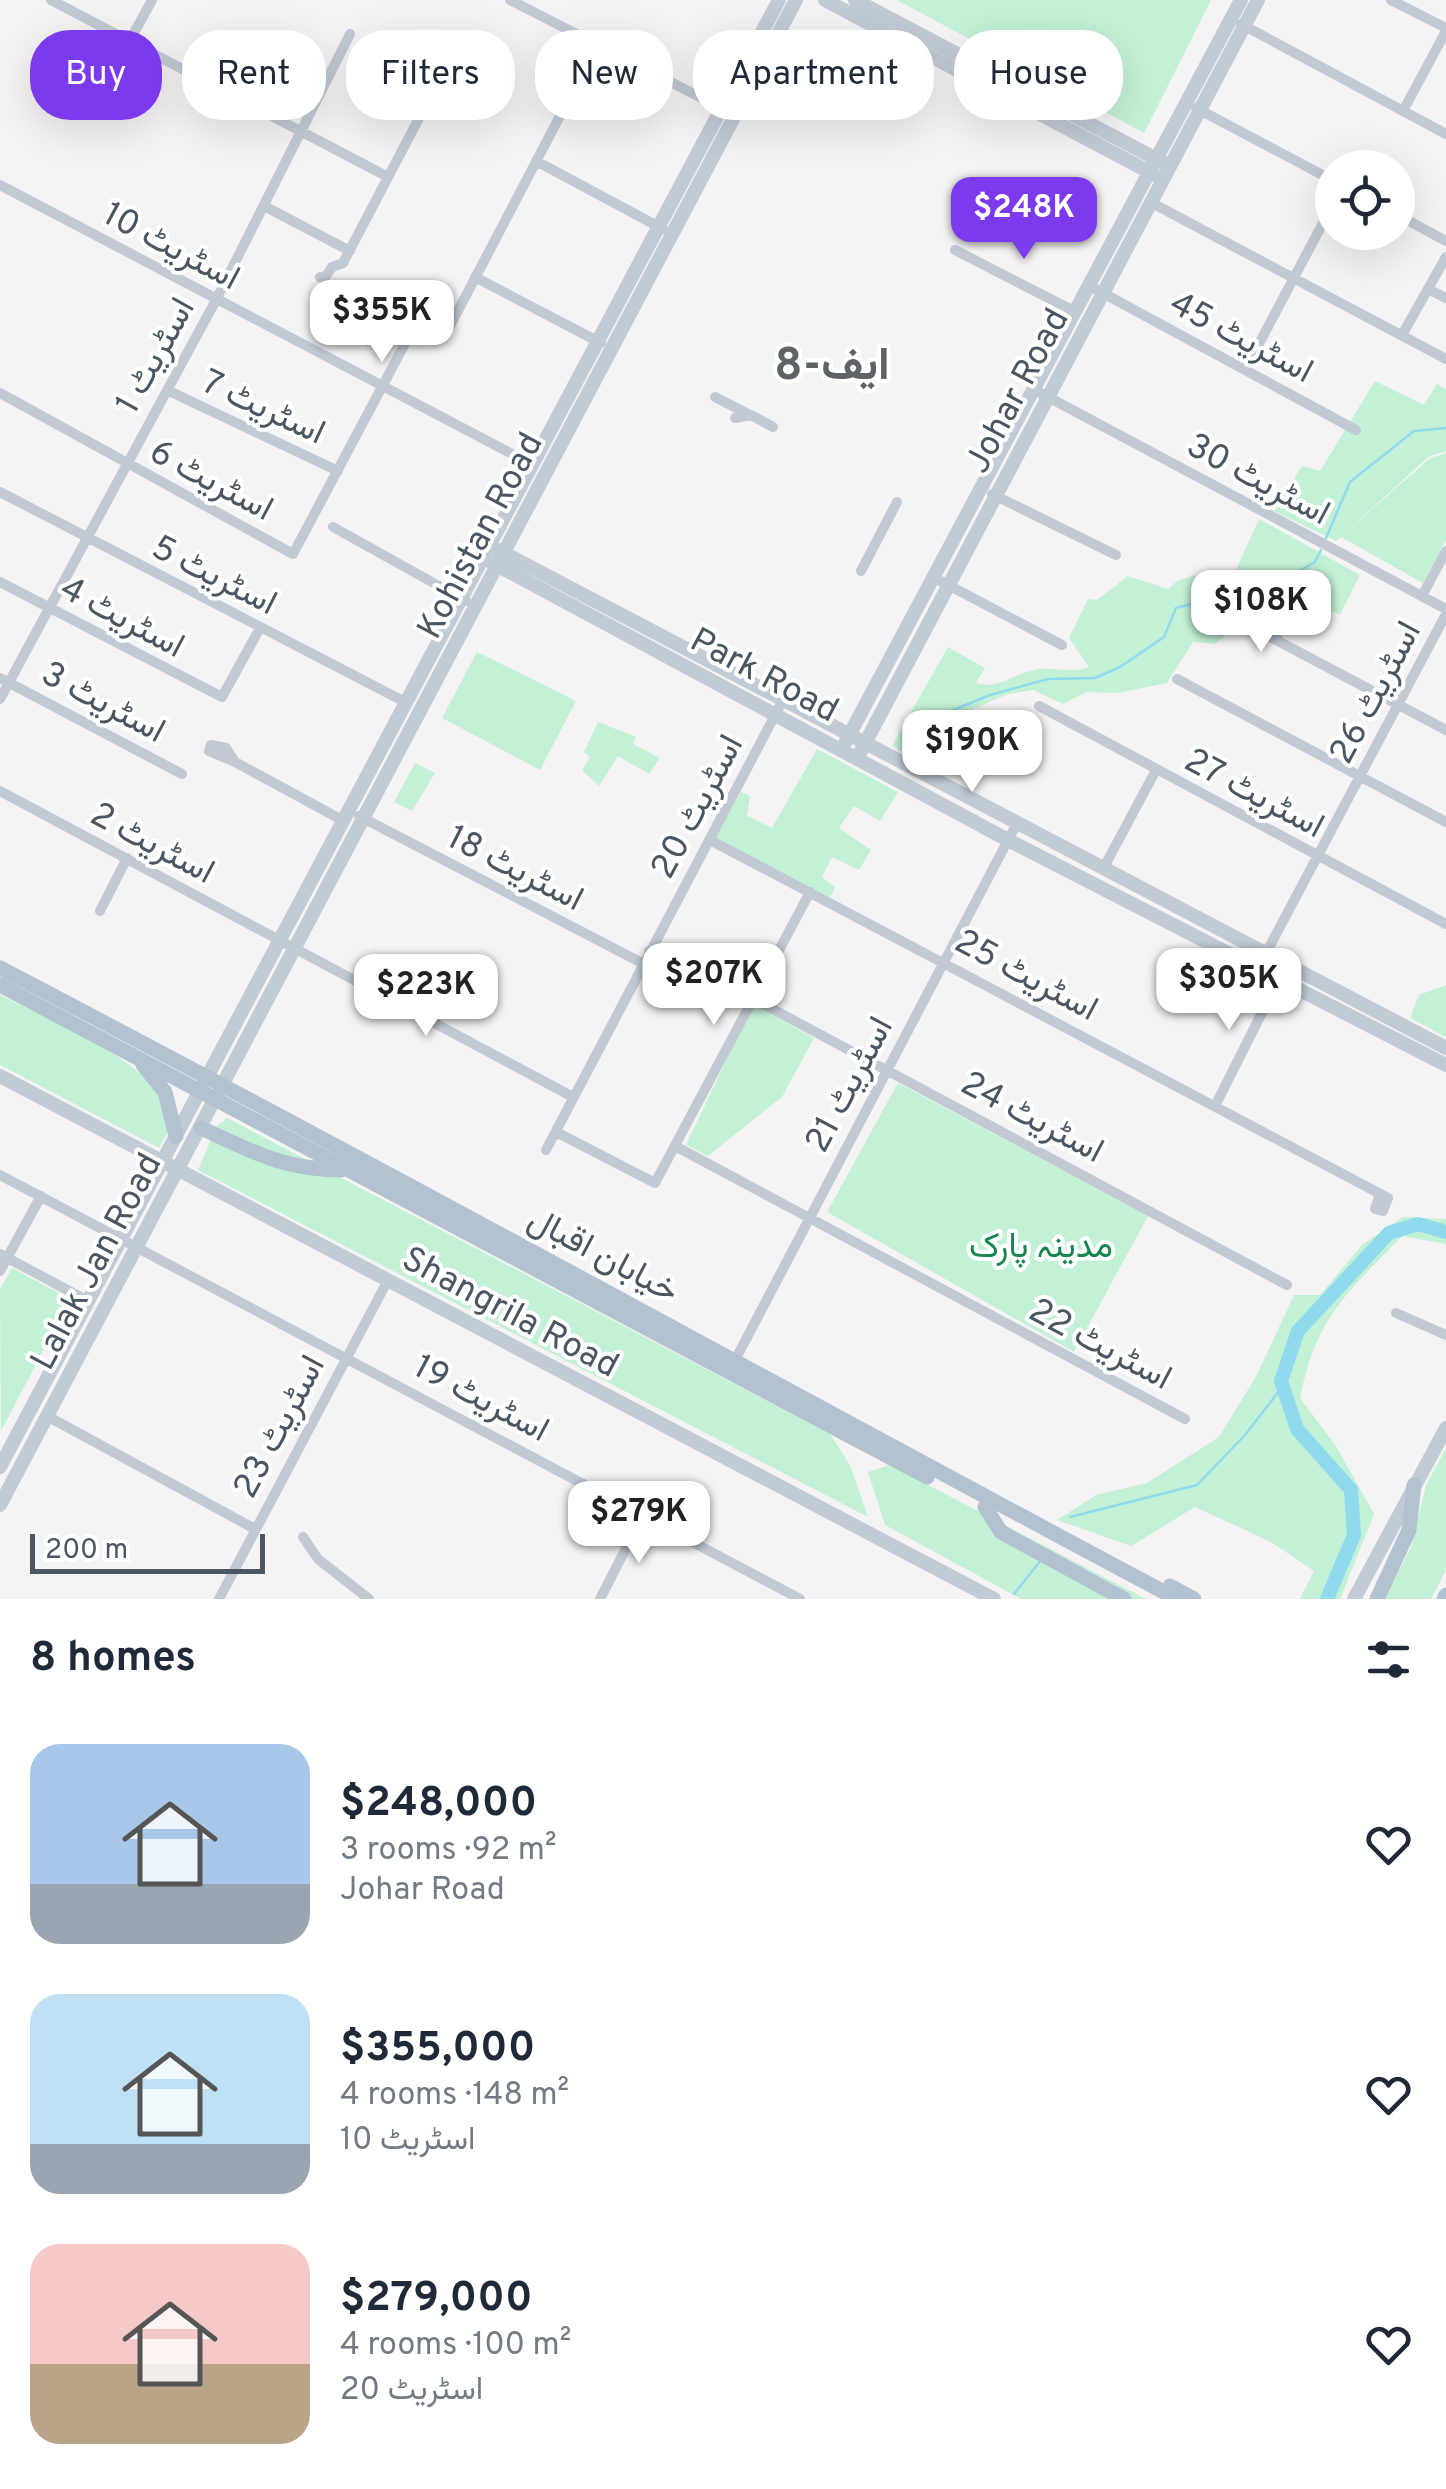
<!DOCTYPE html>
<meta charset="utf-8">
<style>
body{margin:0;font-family:Overpass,Vazirmatn,sans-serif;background:#f6f6f7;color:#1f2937;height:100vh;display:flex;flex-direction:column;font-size:38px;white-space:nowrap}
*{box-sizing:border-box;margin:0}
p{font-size:32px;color:#747a83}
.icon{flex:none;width:55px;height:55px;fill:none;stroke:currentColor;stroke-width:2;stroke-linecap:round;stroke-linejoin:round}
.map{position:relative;height:1599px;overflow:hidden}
.panel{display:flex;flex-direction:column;background:#fff;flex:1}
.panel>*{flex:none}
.hud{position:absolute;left:30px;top:30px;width:1388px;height:90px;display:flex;gap:20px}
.fabs{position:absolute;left:1315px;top:150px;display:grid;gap:20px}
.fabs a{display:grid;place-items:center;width:100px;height:100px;border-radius:50%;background:#fff;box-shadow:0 10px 40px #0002;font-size:50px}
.scale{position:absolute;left:30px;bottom:25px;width:235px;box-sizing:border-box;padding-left:10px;border:5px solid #4a5661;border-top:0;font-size:28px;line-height:35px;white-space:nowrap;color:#4a5661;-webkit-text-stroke:8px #fff;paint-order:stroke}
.price{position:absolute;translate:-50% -85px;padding:0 22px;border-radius:20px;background:#fff;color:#222;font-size:32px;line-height:65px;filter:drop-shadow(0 2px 5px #0008)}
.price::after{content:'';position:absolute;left:50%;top:60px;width:30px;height:22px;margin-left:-15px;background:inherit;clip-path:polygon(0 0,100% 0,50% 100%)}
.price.active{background:#7c3aed;color:#fff}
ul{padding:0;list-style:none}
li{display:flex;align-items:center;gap:30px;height:250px;padding:0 30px}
li span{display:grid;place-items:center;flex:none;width:280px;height:200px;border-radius:30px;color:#555}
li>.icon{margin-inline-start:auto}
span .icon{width:120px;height:120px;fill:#fffc;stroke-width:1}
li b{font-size:42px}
h2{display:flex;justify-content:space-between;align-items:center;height:120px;padding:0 30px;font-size:42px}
.pill{padding:0 35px;border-radius:40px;background:#fff;box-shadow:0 10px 40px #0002;font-size:35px;line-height:90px}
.pill.active{background:#7c3aed;color:#fff}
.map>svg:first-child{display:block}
</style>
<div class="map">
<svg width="1446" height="1599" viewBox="0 0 1446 1599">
<rect width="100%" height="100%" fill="#f5f3f3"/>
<!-- green -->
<path fill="#c3f1d5" d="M 897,0 L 1211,0 L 1144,133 Z
M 1375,381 L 1424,405 L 1437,384 L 1446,389 L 1446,451 L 1428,457 L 1343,535 L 1429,459 L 1446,453 L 1446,540 L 1423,583 L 1341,537 L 1336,541 L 1274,511 L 1302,466 L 1320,471 Z
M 1259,519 L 1360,575 L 1340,615 L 1314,603 L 1291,629 L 1269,615 L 1252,613 L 1215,644 L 1193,642 L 1167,683 L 1117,693 L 1087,692 L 1063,704 L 1033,690 L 1008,694 L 935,725 L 905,754 L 892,746 L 948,647 L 985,668 L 976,683 C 1002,690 1014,672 1039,669 C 1058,667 1071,674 1089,667 L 1069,638 L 1088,599 L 1097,600 L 1128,576 L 1168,589 C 1183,574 1202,573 1222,579 L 1237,568 Z
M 477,652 L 576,701 L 540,770 L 442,718 Z
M 598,722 L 636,737 L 633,744 L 660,758 L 649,774 L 618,756 L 599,786 L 582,770 L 590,757 L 584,752 Z
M 817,749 L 898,792 L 880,821 L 854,806 L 839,828 L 871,850 L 859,870 L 832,857 L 822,877 L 835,887 L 830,899 L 715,837 L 741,792 L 750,796 L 747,816 L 772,828 Z
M 415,763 L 435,773 L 412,811 L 394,802 Z
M 1446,985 L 1446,1037 L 1410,1018 L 1419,995 Z
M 0,995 C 40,1016 181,1072 169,1127 C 168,1134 162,1142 159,1148 L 0,1065 Z
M 753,1004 L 814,1038 L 782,1097 L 708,1156 L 686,1145 Z
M 898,1083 L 1148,1216 L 1074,1352 L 827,1212 Z
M 227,1118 L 830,1434 L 850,1465 L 868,1517 L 198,1170 L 217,1126 Z
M 1403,1217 L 1446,1219 L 1446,1244 L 1402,1236 C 1347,1293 1316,1317 1300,1398 L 1336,1446 L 1374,1514 L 1340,1599 L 1300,1599 L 1314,1571 L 1271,1542 L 1195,1507 L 1131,1546 L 1057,1520 L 1096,1495 L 1147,1483 L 1219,1437 L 1257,1375 L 1294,1295 L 1320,1295 L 1362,1245 Z
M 12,1268 L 70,1299 L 1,1431 L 0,1289 Z
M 1446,1448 L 1446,1570 L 1431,1599 L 1384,1599 L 1411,1547 L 1426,1485 Z
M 890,1465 L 1146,1599 L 1021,1599 L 885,1525 L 868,1472 Z"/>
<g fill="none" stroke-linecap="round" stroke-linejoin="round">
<!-- stream -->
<path stroke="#90daee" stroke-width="2.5" d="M 1326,538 L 1350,482 L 1414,431 L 1446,428
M 923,730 L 946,713 L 990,695 L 1048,679 L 1095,678 L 1120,667 L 1164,637 L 1176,608 L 1216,598 L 1236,606 L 1315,562 L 1321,550
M 1070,1517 L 1197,1485 L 1245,1435 L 1283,1386
M 1014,1594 L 1041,1560"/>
<!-- river -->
<path stroke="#90daee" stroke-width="14" d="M 1327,1599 L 1354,1535 L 1351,1490 L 1297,1429 L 1281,1381 L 1298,1331 L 1389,1233 L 1418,1224 L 1446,1232"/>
<!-- street -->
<path stroke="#c1cad2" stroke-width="10" d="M 51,0 L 388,177
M 510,0 L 735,115
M 1391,0 L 1446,28
M 1241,24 L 1446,134
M 129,42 L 152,0
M 1196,108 L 1332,180
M 1403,111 L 1446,31
M 536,161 L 663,229
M 0,185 L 531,464
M 1152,203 L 1446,359
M 264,206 L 350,251
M 1398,215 L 1446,241
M 955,250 L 1074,311
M 320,277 L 324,279 L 332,267 L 343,263 L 458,44
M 475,277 L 601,343
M 1088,285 L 1356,430
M 1428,289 L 1446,298
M 1402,335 L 1446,257
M 1245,370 L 1332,206
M 1033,389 L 1446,609
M 167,390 L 338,471
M 0,393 L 293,554 L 416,323 L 424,319 L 450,326 L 561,114
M 715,397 L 750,415
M 735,418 L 751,415 L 773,427
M 0,492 L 405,702
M 992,494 L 1116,555
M 333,527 L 466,601
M 861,571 L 897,502
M 933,577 L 1062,645
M 0,582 L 222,697 L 260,628
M 1422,596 L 1446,551
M 1280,642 L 1266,624 L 1248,619 L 1246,624 L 1446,730
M 0,678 L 182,774
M 1177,679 L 1446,822
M 0,699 L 216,300 L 350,34
M 1039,706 L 1446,924
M 235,762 L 226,748 L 211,745 L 209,751 L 235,762 L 342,820
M 0,791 L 573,1097
M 359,816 L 642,963
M 710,840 L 1388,1198 L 1383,1211 L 1375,1209 L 1380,1194
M 1103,869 L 1156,770
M 100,911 L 127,858
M 649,951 L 750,1003
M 1264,957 L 1446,614
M 752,998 L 1287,1285
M 1215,1106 L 1279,979
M 556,1132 L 655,1183 L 810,892
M 675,1146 L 1185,1419
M 546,1150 L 783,700
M 0,1175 L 800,1599
M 0,1254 L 88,1301
M 0,1271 L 41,1196
M 1396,1313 L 1446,1335
M 732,1366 L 1017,823
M 47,1416 L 255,1529
M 303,1537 L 318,1559 L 369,1599
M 219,1599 L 388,1280
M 600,1599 L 643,1515"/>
<!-- secondary -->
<path stroke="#c1cbd6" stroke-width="14" d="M 825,0 L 1155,175
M 855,0 L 1164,163
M 498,550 L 1446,1048
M 491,562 L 1008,840 L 1446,1065
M 845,743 L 1241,0
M 861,751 L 1258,0
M 0,1076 L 994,1599
M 0,1467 L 779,0
M 0,1505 L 796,0
M 1354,1599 L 1446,1428"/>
<!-- primary -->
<path stroke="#b3c2d1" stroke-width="15" d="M 0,968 C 395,1174 784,1390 1177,1599
M 0,985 L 927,1477
M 143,1065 L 165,1092 L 176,1136
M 201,1128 C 253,1152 282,1169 341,1170
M 985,1507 L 1001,1532 L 1124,1599
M 1170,1586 L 1194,1599
M 1377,1599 L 1409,1530 L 1414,1485
M 1444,1599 L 1446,1595"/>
</g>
<g text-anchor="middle" stroke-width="8" stroke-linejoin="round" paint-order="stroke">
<!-- street labels -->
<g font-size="35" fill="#4a5661" stroke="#fff">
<text transform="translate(172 245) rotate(28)" y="12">اسٹریٹ 10</text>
<text transform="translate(1242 336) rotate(28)" y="12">اسٹریٹ 45</text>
<text transform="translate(154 355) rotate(-61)" y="12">اسٹریٹ 1</text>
<text transform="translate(1016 390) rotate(-62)" y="12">Johar Road</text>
<text transform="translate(264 406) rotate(25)" y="12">اسٹریٹ 7</text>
<text transform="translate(1259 478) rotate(28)" y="12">اسٹریٹ 30</text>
<text transform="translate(212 479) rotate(28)" y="12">اسٹریٹ 6</text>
<text transform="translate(479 535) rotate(-62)" y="12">Kohistan Road</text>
<text transform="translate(215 574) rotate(27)" y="12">اسٹریٹ 5</text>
<text transform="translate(123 616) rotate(28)" y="12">اسٹریٹ 4</text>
<text transform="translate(765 674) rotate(28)" y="12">Park Road</text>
<text transform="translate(1374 692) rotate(-62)" y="12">اسٹریٹ 26</text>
<text transform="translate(104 701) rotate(28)" y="12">اسٹریٹ 3</text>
<text transform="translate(1255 792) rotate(28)" y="12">اسٹریٹ 27</text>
<text transform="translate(696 806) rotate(-62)" y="12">اسٹریٹ 20</text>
<text transform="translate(153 842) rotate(28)" y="12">اسٹریٹ 2</text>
<text transform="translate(516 867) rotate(27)" y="12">اسٹریٹ 18</text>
<text transform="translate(1027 974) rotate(28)" y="12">اسٹریٹ 25</text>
<text transform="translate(848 1084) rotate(-62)" y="12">اسٹریٹ 21</text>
<text transform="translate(1033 1116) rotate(28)" y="12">اسٹریٹ 24</text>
<text transform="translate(604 1254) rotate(28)" y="12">خیابان اقبال</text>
<text transform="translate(95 1261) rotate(-62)" y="12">Lalak Jan Road</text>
<text transform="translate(511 1311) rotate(28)" y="12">Shangrila Road</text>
<text transform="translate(1101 1343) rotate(28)" y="12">اسٹریٹ 22</text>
<text transform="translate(482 1397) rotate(28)" y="12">اسٹریٹ 19</text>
<text transform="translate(278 1426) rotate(-62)" y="12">اسٹریٹ 23</text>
</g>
<!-- park labels -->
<g font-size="35" fill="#17864f" stroke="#fff">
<text x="1041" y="1257">مدینہ پارک</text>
</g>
<!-- district labels -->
<g font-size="45" font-weight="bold" fill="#5f6368" stroke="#fff">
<text x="832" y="379">ایف-8</text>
</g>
</g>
</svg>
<div class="fabs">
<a><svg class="icon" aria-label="locate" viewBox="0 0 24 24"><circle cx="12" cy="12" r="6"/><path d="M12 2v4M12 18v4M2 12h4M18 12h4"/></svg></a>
</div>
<div class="scale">200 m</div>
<b class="price active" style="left:1024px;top:262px">$248K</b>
<b class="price" style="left:382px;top:365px">$355K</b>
<b class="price" style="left:1261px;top:655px">$108K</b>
<b class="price" style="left:972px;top:795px">$190K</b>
<b class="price" style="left:714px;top:1028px">$207K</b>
<b class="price" style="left:1229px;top:1033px">$305K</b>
<b class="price" style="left:426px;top:1039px">$223K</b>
<b class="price" style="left:639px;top:1566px">$279K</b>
<div class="hud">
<a class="pill active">Buy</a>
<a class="pill">Rent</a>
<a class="pill">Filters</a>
<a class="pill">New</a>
<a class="pill">Apartment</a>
<a class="pill">House</a>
</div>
</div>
<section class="panel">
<h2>8 homes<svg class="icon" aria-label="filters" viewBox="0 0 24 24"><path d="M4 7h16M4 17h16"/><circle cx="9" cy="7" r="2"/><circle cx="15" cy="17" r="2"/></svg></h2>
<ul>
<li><span style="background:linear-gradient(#a9c7e8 70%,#9aa5b1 0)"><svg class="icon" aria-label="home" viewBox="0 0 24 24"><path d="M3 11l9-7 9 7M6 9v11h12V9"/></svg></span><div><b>$248,000</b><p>3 rooms · 92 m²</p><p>Johar Road</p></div><svg class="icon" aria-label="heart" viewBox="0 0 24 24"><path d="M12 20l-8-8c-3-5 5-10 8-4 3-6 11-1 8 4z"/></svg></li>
<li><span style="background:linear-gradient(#bfe0f5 75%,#9aa5b1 0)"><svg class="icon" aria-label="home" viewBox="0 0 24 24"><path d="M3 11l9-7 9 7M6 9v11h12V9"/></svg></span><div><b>$355,000</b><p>4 rooms · 148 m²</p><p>اسٹریٹ 10</p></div><svg class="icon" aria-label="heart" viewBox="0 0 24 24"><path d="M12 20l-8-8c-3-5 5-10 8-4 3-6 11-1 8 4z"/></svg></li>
<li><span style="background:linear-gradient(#f6c9c9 60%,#b9a48a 0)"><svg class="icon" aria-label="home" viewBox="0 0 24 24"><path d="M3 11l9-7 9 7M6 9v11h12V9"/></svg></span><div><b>$279,000</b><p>4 rooms · 100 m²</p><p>اسٹریٹ 20</p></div><svg class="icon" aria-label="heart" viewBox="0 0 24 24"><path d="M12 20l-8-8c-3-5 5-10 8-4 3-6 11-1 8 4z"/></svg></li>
</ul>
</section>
